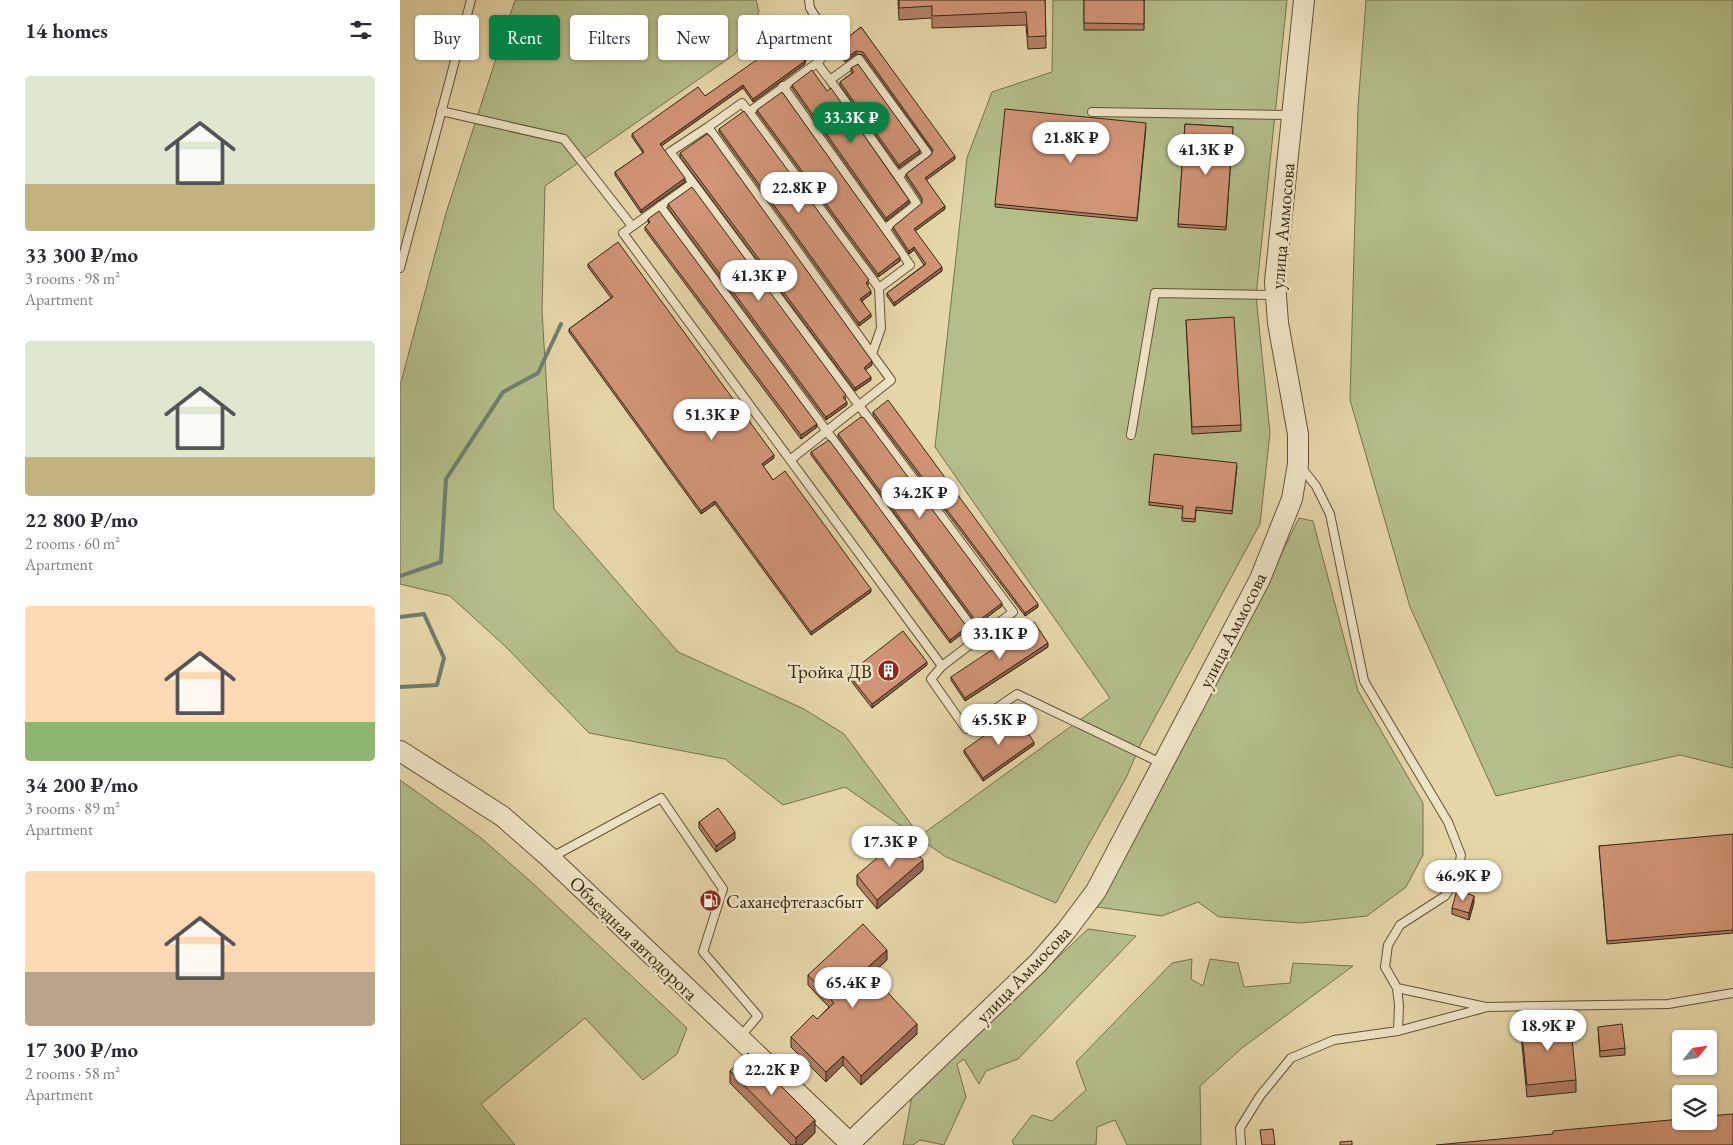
<!DOCTYPE html>
<meta charset="utf-8">
<style>
body{margin:0;font-family:"EB Garamond",serif;background:#f7f7f7;color:#2b2b33;height:100vh;display:flex;flex-direction:column;font-size:19px;white-space:nowrap}
*{box-sizing:border-box;margin:0}
p{font-size:16px;color:#7c7c81}
.icon{flex:none;width:28px;height:28px;fill:none;stroke:currentColor;stroke-width:2;stroke-linecap:round;stroke-linejoin:round}
.map{position:relative;flex:1;overflow:hidden}
.drawer{display:flex;flex-direction:column;background:#fff;width:400px}
.drawer>*{flex:none}
.banner{position:absolute;left:15px;top:15px;width:475px;height:45px;display:flex;gap:10px}
.needle{width:32px;rotate:60deg}
.controls{position:absolute;left:1272px;top:1030px;display:grid;gap:10px}
.controls a{display:grid;place-items:center;width:45px;height:45px;border-radius:5px;background:#fff;box-shadow:0 1px 4px #0004;font-size:25px}
.price{position:absolute;translate:-50% -42px;padding:0 11px;border-radius:18px;background:#fff;color:#222;font-size:16px;line-height:32px;filter:drop-shadow(0 1px 2px #0008)}
.price::after{content:'';position:absolute;left:50%;top:30px;width:15px;height:11px;margin-left:-8px;background:inherit;clip-path:polygon(0 0,100% 0,50% 100%)}
.price.on{background:#0b8043;color:#fff}
ul{padding:0;list-style:none}
li{display:grid;align-content:center;gap:10px;height:265px;padding:0 25px}
li span{display:grid;place-items:center;height:155px;border-radius:5px;color:#555}
li>.icon{margin-inline-start:auto}
span .icon{width:90px;height:90px;fill:#fffc;stroke-width:1}
li b{font-size:21px}
h2{display:flex;justify-content:space-between;align-items:center;height:60px;padding:0 25px;font-size:21px}
.tag{padding:0 18px;border-radius:5px;background:#fff;box-shadow:0 1px 4px #0004;font-size:18px;line-height:45px}
.tag.on{background:#0b8043;color:#fff}
main{display:flex;flex:1;min-height:0}
.map>svg:first-child{display:block}
</style>
<main>
<section class="drawer">
<h2>14 homes<svg class="icon" aria-label="filters" viewBox="0 0 24 24"><path d="M4 7h16M4 17h16"/><circle cx="9" cy="7" r="2"/><circle cx="15" cy="17" r="2"/></svg></h2>
<ul>
<li><span style="background:linear-gradient(#dfe7d0 70%,#c2b280 0)"><svg class="icon" aria-label="home" viewBox="0 0 24 24"><path d="M3 11l9-7 9 7M6 9v11h12V9"/></svg></span><div><b>33 300 ₽/mo</b><p>3 rooms · 98 m²</p><p>Apartment</p></div></li>
<li><span style="background:linear-gradient(#dfe7d0 75%,#c2b280 0)"><svg class="icon" aria-label="home" viewBox="0 0 24 24"><path d="M3 11l9-7 9 7M6 9v11h12V9"/></svg></span><div><b>22 800 ₽/mo</b><p>2 rooms · 60 m²</p><p>Apartment</p></div></li>
<li><span style="background:linear-gradient(#ffd9b3 75%,#8fb573 0)"><svg class="icon" aria-label="home" viewBox="0 0 24 24"><path d="M3 11l9-7 9 7M6 9v11h12V9"/></svg></span><div><b>34 200 ₽/mo</b><p>3 rooms · 89 m²</p><p>Apartment</p></div></li>
<li><span style="background:linear-gradient(#ffd9b3 65%,#b9a48a 0)"><svg class="icon" aria-label="home" viewBox="0 0 24 24"><path d="M3 11l9-7 9 7M6 9v11h12V9"/></svg></span><div><b>17 300 ₽/mo</b><p>2 rooms · 58 m²</p><p>Apartment</p></div></li>
</ul>
</section>
<div class="map">
<svg width="1333" height="1145" viewBox="0 0 1333 1145">
<rect width="100%" height="100%" fill="#e6d7a9"/>
<filter id="stains"><feTurbulence type="fractalNoise" baseFrequency=".004" numOctaves="4"/><feColorMatrix values="0 0 0 0 .2 0 0 0 0 .09 0 0 0 0 .02 0 0 0 .5 -.17"/></filter>
<radialGradient id="worn" r=".72"><stop offset=".6" stop-color="#630" stop-opacity="0"/><stop offset="1" stop-color="#630" stop-opacity=".3"/></radialGradient>
<!-- green -->
<path fill="#b4be89" stroke="#75724d" d="M 115,0 L 356,0 L 359,12 L 335,54 L 145,186 L 142,311 L 154,509 L 278,652 L 404,709 L 444,734 L 520,836 L 710,698 L 535,447 L 567,158 L 592,92 L 652,72 L 653,0 L 887,0 L 856,296 L 870,433 L 860,524 L 740,745 L 727,776 L 656,903 L 546,857 L 445,787 L 383,805 L 325,759 L 189,733 L 106,647 L 50,596 L 0,584 L 0,386 L 46,213 Z
M 966,0 L 1333,0 L 1333,768 L 1280,755 L 1096,796 L 1010,607 L 950,400 L 958,107 Z
M 899,518 L 913,521 L 958,691 L 1023,803 L 1023,855 L 1006,887 L 967,916 L 901,923 L 834,918 L 819,917 L 798,902 L 762,916 L 697,907 L 855,608 Z
M 0,780 L 81,838 L 129,880 L 287,1028 L 277,1054 L 243,1080 L 185,1018 L 81,1104 L 115,1145 L 0,1145 Z
M 688,929 L 736,936 L 618,1059 L 586,1071 L 579,1084 L 564,1059 L 557,1064 L 566,1097 L 544,1145 L 520,1140 L 513,1145 L 503,1145 L 512,1096 Z
M 792,959 L 791,979 L 803,986 L 810,959 L 838,963 L 844,987 L 890,983 L 893,963 L 953,966 L 842,1048 L 800,1086 L 801,1145 L 727,1145 L 715,1120 L 697,1127 L 696,1145 L 614,1145 L 612,1141 L 632,1115 L 652,1121 L 686,1090 L 676,1062 L 772,963 Z"/>
<g fill="none" stroke-linecap="round" stroke-linejoin="round">
<!-- stream -->
<path stroke="#707e6f" stroke-width="4" d="M 0,576 L 41,562 L 46,479 L 103,392 L 138,373 L 161,324
M 0,617 L 24,614 L 44,658 L 37,685 L 0,687"/>
<defs>
<path id="service" d="M 409,0 L 410,8 L 433,45 L 417,63
M 430,80 L 498,176
M 383,86 L 485,229
M 41,111 L 164,139 L 232,226
M 349,112 L 479,288
M 692,112 L 890,115
M 293,183 L 223,233 L 542,666 L 613,612 L 270,152 L 308,127
M 260,206 L 580,638
M 0,268 L 71,0
M 731,435 L 755,293 L 876,295
M 390,460 L 491,380 L 472,354 L 308,127 L 342,103 L 349,112 L 417,63 L 430,80 L 459,59 L 528,154 L 498,176 L 517,204 L 485,229 L 510,265 L 479,288 L 481,328 L 472,354
M 901,467 L 916,486 L 930,514 L 964,681 L 1048,822 L 1061,855 L 1057,878 L 1045,896 L 1000,925 L 988,945 L 985,967 L 997,988 L 1086,1007 L 1268,1004 L 1333,993
M 542,666 L 531,679 L 566,729 L 617,694 L 761,763
M 152,857 L 261,798 L 323,889 L 303,952 L 358,1016 L 340,1037
M 997,988 L 999,1005 L 998,1031
M 841,1145 L 840,1128 L 860,1096 L 891,1058 L 934,1040 L 998,1031 L 1084,1008"/>
<path id="tertiary" d="M 0,751 L 102,816 L 150,858 L 452,1145
M 450,1143 L 638,963 L 666,931 L 696,891 L 860,579 L 892,499 L 898,464 L 898,434 L 878,323 L 875,282 L 904,0"/>
</defs>
<!-- service casing -->
<use href="#service" stroke="#625237" stroke-width="10"/>
<!-- tertiary casing -->
<use href="#tertiary" stroke="#625237" stroke-width="22"/>
<!-- service -->
<use href="#service" stroke="#efe5c7" stroke-width="8"/>
<!-- tertiary -->
<use href="#tertiary" stroke="#efe5c7" stroke-width="20"/>
</g>
<!-- wall -->
<path fill="#b58066" stroke="#362611" d="M 498,0 L 645,0 L 646,48 L 628,49 L 626,25 L 532,28 L 532,18 L 499,20 Z
M 684,0 L 744,0 L 744,30 L 684,30 Z
M 461,27 L 555,159 L 526,180 L 545,209 L 515,231 L 542,271 L 494,306 L 487,296 L 487,293 L 524,265 L 514,250 L 509,254 L 493,230 L 493,227 L 522,204 L 522,201 L 506,177 L 506,174 L 531,155 L 533,152 L 463,55 L 456,54 L 445,62 L 436,50 L 436,47 Z
M 424,47 L 405,61 L 405,64 L 353,102 L 343,88 L 261,146 L 285,182 L 241,213 L 215,175 L 215,172 L 243,153 L 232,137 L 232,134 L 393,50 Z
M 451,68 L 520,153 L 499,168 L 440,85 L 440,82 L 452,73 L 451,72 Z
M 392,85 L 427,91 L 509,203 L 486,221 L 392,88 Z
M 357,110 L 500,261 L 478,277 L 357,113 Z
M 785,124 L 833,127 L 826,230 L 778,227 Z
M 746,127 L 737,221 L 595,207 L 595,204 Z
M 319,129 L 469,284 L 467,285 L 471,294 L 462,301 L 471,317 L 459,326 L 319,132 Z
M 280,153 L 472,365 L 465,370 L 471,380 L 455,391 L 280,157 Z
M 268,204 L 446,398 L 445,399 L 447,405 L 426,420 L 268,208 Z
M 248,219 L 417,427 L 401,439 L 245,230 L 245,227 L 249,224 L 248,222 Z
M 188,264 L 374,458 L 363,466 L 373,480 L 471,592 L 411,635 L 315,504 L 301,514 L 169,332 L 169,329 L 211,298 L 188,267 Z
M 786,320 L 841,425 L 841,431 L 792,434 Z
M 473,412 L 638,607 L 625,616 L 473,415 Z
M 438,434 L 602,606 L 582,621 L 576,624 L 438,437 Z
M 411,452 L 567,630 L 550,643 L 411,455 Z
M 837,466 L 832,514 L 796,510 L 795,522 L 782,521 L 783,509 L 749,505 L 749,502 Z
M 648,647 L 565,701 L 551,680 L 551,677 Z
M 527,665 L 472,708 L 448,677 L 448,674 Z
M 634,745 L 583,781 L 564,753 L 564,750 Z
M 299,822 L 335,839 L 316,852 L 299,828 Z
M 1333,838 L 1333,933 L 1207,944 L 1199,846 Z
M 523,870 L 477,909 L 457,885 L 457,875 Z
M 1074,902 L 1069,920 L 1052,914 L 1052,908 Z
M 487,960 L 471,974 L 517,1034 L 461,1085 L 443,1065 L 426,1082 L 391,1047 L 391,1037 L 417,1019 L 429,1007 L 408,985 L 408,975 Z
M 1121,1023 L 1176,1080 L 1176,1092 L 1127,1097 L 1121,1035 Z
M 1198,1027 L 1225,1048 L 1225,1055 L 1200,1057 Z
M 330,1071 L 415,1133 L 402,1145 L 391,1145 L 330,1083 Z"/>
<!-- shaded-wall -->
<path fill="#936853" stroke="#362611" d="M 424,44 L 424,47 L 404,62 L 404,59 Z
M 456,51 L 456,54 L 445,62 L 445,59 Z
M 405,61 L 405,64 L 353,102 L 353,99 Z
M 343,85 L 343,88 L 260,147 L 260,144 Z
M 520,150 L 520,153 L 499,168 L 499,165 Z
M 555,156 L 555,159 L 525,181 L 525,178 Z
M 285,178 L 285,182 L 241,213 L 241,210 Z
M 509,200 L 509,203 L 486,221 L 486,218 Z
M 545,206 L 545,209 L 514,232 L 514,229 Z
M 514,247 L 514,250 L 509,254 L 509,251 Z
M 500,257 L 500,261 L 478,277 L 478,274 Z
M 542,267 L 542,271 L 494,306 L 494,303 Z
M 471,291 L 471,294 L 460,302 L 460,299 Z
M 471,314 L 471,317 L 459,326 L 459,323 Z
M 472,361 L 472,365 L 464,371 L 464,368 Z
M 471,377 L 471,380 L 455,391 L 455,388 Z
M 447,402 L 447,405 L 426,420 L 426,417 Z
M 417,424 L 417,427 L 401,439 L 401,435 Z
M 374,455 L 374,458 L 362,467 L 362,464 Z
M 315,501 L 315,504 L 301,514 L 301,511 Z
M 471,589 L 471,592 L 411,635 L 411,632 Z
M 602,603 L 602,606 L 582,621 L 576,624 L 576,621 Z
M 638,604 L 638,607 L 625,616 L 625,613 Z
M 567,627 L 567,630 L 550,643 L 550,640 Z
M 648,643 L 648,647 L 565,701 L 565,698 Z
M 527,662 L 527,665 L 472,708 L 472,704 Z
M 634,742 L 634,745 L 583,781 L 583,778 Z
M 335,832 L 335,839 L 316,852 L 316,846 Z
M 523,860 L 523,870 L 477,909 L 477,900 Z
M 1074,896 L 1074,902 L 1069,920 L 1069,913 Z
M 487,950 L 487,960 L 466,979 L 466,969 Z
M 517,1024 L 517,1034 L 461,1085 L 461,1076 Z
M 443,1056 L 443,1065 L 426,1082 L 426,1072 Z
M 415,1120 L 415,1133 L 402,1145 L 396,1145 L 396,1138 Z"/>
<!-- building -->
<path fill="#d29577" stroke="#362611" d="M 499,0 L 645,0 L 646,36 L 628,37 L 626,12 L 532,16 L 532,6 L 499,8 Z
M 684,0 L 744,0 L 744,24 L 684,23 Z
M 461,27 L 555,156 L 525,178 L 545,206 L 514,229 L 542,267 L 494,303 L 487,293 L 526,264 L 514,247 L 509,251 L 493,227 L 522,203 L 522,198 L 506,174 L 531,155 L 533,150 L 463,52 L 456,51 L 445,59 L 436,47 Z
M 417,34 L 424,44 L 404,59 L 405,61 L 353,99 L 343,85 L 260,144 L 285,178 L 241,210 L 215,172 L 244,152 L 232,134 L 298,87 L 305,96 L 385,40 L 393,50 Z
M 458,64 L 520,150 L 499,165 L 440,82 L 454,72 L 451,68 Z
M 412,70 L 427,91 L 431,88 L 509,200 L 486,218 L 392,85 Z
M 382,92 L 500,257 L 478,274 L 357,110 Z
M 605,109 L 746,123 L 737,218 L 595,204 Z
M 344,111 L 469,280 L 466,283 L 471,291 L 460,299 L 471,314 L 459,323 L 319,129 Z
M 785,124 L 833,127 L 826,227 L 778,224 Z
M 307,134 L 310,136 L 472,361 L 464,368 L 471,377 L 455,388 L 280,153 Z
M 292,187 L 446,395 L 443,397 L 447,402 L 426,417 L 268,204 Z
M 259,211 L 417,424 L 401,435 L 245,227 L 250,222 L 248,219 Z
M 218,242 L 374,455 L 362,464 L 373,480 L 385,471 L 471,589 L 411,632 L 315,501 L 301,511 L 169,329 L 213,297 L 188,264 Z
M 834,317 L 841,425 L 792,427 L 786,320 Z
M 488,400 L 638,604 L 625,613 L 473,412 Z
M 461,417 L 464,418 L 602,603 L 582,618 L 576,621 L 438,434 Z
M 429,440 L 567,627 L 550,640 L 411,452 Z
M 754,454 L 837,463 L 832,511 L 796,507 L 795,519 L 782,518 L 783,506 L 749,502 Z
M 634,622 L 648,643 L 565,698 L 551,677 Z
M 503,631 L 527,662 L 472,704 L 448,674 Z
M 615,714 L 634,742 L 583,778 L 564,750 Z
M 318,808 L 335,832 L 316,846 L 299,822 Z
M 1333,834 L 1333,930 L 1207,941 L 1199,846 Z
M 503,836 L 523,860 L 477,900 L 457,875 Z
M 1057,890 L 1074,896 L 1069,913 L 1052,908 Z
M 463,924 L 487,950 L 466,969 L 517,1024 L 461,1076 L 443,1056 L 426,1072 L 391,1037 L 413,1015 L 417,1019 L 434,1003 L 408,975 Z
M 1170,1018 L 1176,1080 L 1127,1085 L 1121,1023 Z
M 1222,1024 L 1225,1048 L 1200,1051 L 1198,1027 Z
M 348,1053 L 415,1120 L 396,1138 L 330,1071 Z
M 1333,1114 L 1333,1145 L 1036,1145 L 1153,1134 L 1153,1131 L 1281,1119 L 1281,1121 L 1309,1121 L 1309,1116 Z
M 873,1129 L 875,1145 L 862,1145 L 860,1130 Z
M 952,1141 L 952,1145 L 940,1145 L 940,1142 Z"/>
<!-- icons -->
<defs>
<symbol id="building-disc" viewBox="-11 -11 22 22"><circle r="9.5" fill="#8f2418" stroke="#efe5c7"/><path d="M-4-6H4V6H1V3H-1V6H-4ZM-2.5-4.3h1.7v1.8h-1.7ZM.8-4.3h1.7v1.8H.8ZM-2.5-1h1.7V.8h-1.7ZM.8-1h1.7V.8H.8Z" fill="#fff"/></symbol>
<symbol id="fuel-disc" viewBox="-11 -11 22 22"><circle r="9.5" fill="#8f2418" stroke="#efe5c7"/><path d="M-5.5-6h7V0h2V4h1.3V-2.5L3-4.5l.8-.8L6-3V5H2.5V1h-1V6h-7ZM-4.2-4.7v3.2H.2V-4.7Z" fill="#fff"/></symbol>
</defs>
<g fill-rule="evenodd">
<use href="#building-disc" x="476" y="658" width="25" height="25"/>
<use href="#fuel-disc" x="298" y="888" width="25" height="25"/>
</g>
<g text-anchor="middle" stroke-width="5" stroke-linejoin="round" paint-order="stroke">
<!-- street labels -->
<g font-size="19" fill="#362611" stroke="#efe5c7">
<text transform="translate(882 226) rotate(-85)" y="7">улица Аммосова</text>
<text transform="translate(832 630) rotate(-63)" y="7">улица Аммосова</text>
<text transform="translate(234 938) rotate(44)" y="7">Объездная автодорога</text>
<text transform="translate(623 974) rotate(-46)" y="7">улица Аммосова</text>
</g>
<!-- poi labels -->
<g font-size="19" fill="#362611" stroke="#efe5c7" text-anchor="end">
<text x="472" y="678">Тройка ДВ</text>
<text x="326" y="908" text-anchor="start">Саханефтегазсбыт</text>
</g>
</g>
<rect width="100%" height="100%" filter="url(#stains)"/>
<rect width="100%" height="100%" fill="url(#worn)"/>
</svg>
<div class="controls">
<a><svg class="needle" viewBox="-14 -14 28 28"><path d="M0-13l5 13h-10z" fill="#e53935"/><path d="M0 13l5-13h-10z" fill="#7c7c81"/></svg></a>
<a><svg class="icon" aria-label="layers" viewBox="0 0 24 24"><path d="M12 4l9 5-9 5-9-5zM3 14l9 5 9-5"/></svg></a>
</div>
<b class="price on" style="left:451px;top:144px">33.3K ₽</b>
<b class="price" style="left:671px;top:164px">21.8K ₽</b>
<b class="price" style="left:806px;top:176px">41.3K ₽</b>
<b class="price" style="left:399px;top:214px">22.8K ₽</b>
<b class="price" style="left:359px;top:302px">41.3K ₽</b>
<b class="price" style="left:312px;top:441px">51.3K ₽</b>
<b class="price" style="left:520px;top:519px">34.2K ₽</b>
<b class="price" style="left:600px;top:660px">33.1K ₽</b>
<b class="price" style="left:599px;top:746px">45.5K ₽</b>
<b class="price" style="left:490px;top:868px">17.3K ₽</b>
<b class="price" style="left:1063px;top:902px">46.9K ₽</b>
<b class="price" style="left:453px;top:1009px">65.4K ₽</b>
<b class="price" style="left:1148px;top:1052px">18.9K ₽</b>
<b class="price" style="left:372px;top:1096px">22.2K ₽</b>
<div class="banner">
<a class="tag">Buy</a>
<a class="tag on">Rent</a>
<a class="tag">Filters</a>
<a class="tag">New</a>
<a class="tag">Apartment</a>
</div>
</div>
</main>
